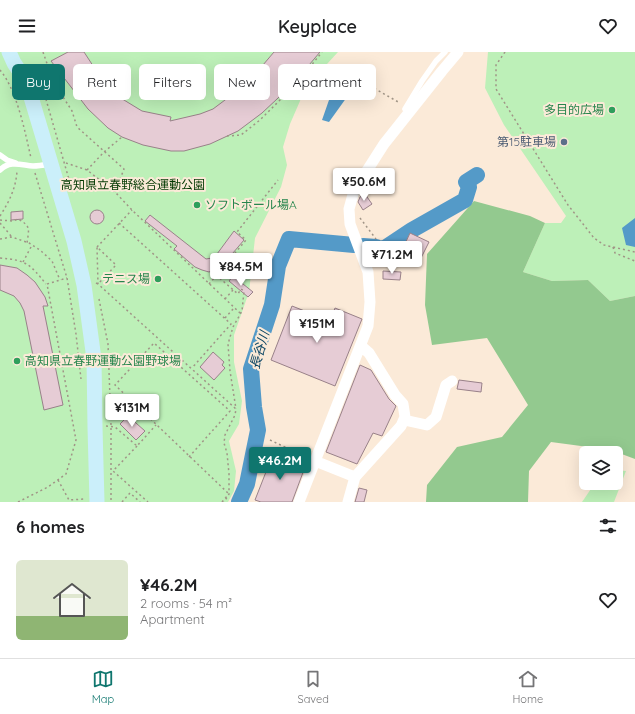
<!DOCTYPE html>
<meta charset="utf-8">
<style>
body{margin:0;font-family:Quicksand,"Noto Sans JP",sans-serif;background:#f2f2f2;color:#202124;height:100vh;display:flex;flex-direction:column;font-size:15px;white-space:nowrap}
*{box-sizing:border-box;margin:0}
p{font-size:13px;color:#757577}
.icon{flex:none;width:22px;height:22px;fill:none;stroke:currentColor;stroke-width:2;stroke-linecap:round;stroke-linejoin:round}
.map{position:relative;height:450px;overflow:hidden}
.sheet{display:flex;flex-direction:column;background:#fff;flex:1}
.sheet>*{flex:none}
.hud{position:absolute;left:12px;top:12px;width:400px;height:36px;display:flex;gap:8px}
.tools{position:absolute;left:579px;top:394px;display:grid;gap:8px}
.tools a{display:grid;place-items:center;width:44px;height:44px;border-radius:6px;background:#fff;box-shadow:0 4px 16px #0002;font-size:20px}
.price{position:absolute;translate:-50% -34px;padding:0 9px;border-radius:4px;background:#fff;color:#222;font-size:13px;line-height:26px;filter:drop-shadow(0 1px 2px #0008)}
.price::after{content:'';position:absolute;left:50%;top:24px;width:12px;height:9px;margin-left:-6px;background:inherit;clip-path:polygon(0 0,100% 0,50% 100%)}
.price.selected{background:#0f766e;color:#fff}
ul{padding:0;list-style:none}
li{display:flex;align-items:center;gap:12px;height:100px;padding:0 16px}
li+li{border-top:1px solid #e0e0e0}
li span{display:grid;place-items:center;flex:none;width:112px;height:80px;border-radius:6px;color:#555}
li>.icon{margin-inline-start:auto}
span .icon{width:48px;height:48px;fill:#fffc;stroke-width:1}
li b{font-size:17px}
h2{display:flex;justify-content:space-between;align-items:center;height:48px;padding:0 16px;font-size:17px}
.chip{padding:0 14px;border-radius:6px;background:#fff;box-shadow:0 4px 16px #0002;font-size:14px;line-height:36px}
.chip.selected{background:#0f766e;color:#fff}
header{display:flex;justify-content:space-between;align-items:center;height:52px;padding:0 16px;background:#fff;font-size:18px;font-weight:600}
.tabs{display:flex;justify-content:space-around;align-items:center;height:56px;border-top:1px solid #e0e0e0;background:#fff;font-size:11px;color:#757577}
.tabs a{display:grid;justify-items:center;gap:2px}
.tabs .selected{color:#0f766e}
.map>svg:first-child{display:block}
</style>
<header><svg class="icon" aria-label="menu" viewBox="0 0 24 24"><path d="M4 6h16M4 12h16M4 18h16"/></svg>Keyplace<svg class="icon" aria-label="heart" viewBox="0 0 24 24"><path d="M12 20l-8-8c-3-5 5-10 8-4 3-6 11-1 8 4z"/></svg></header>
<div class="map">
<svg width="635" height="450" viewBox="0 0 635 450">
<rect width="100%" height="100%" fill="#fbead8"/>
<!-- green -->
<path fill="#bdf0b8" d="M 0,0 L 338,0 L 316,24 L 303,42 L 290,72 L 283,95 L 287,113 L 281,135 L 255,186 L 249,240 L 234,283 L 234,310 L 242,349 L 239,372 L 229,389 L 236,419 L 234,439 L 228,450 L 0,450 Z
M 488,0 L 635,0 L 635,244 L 610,249 L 588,228 L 552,229 L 523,220 L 545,171 L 561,171 L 566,164 L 504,73 L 485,36 Z
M 616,418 L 626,419 L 614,450 L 582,450 L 595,431 L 616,431 Z"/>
<!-- forest -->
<path fill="#93c98f" d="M 474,149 L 530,164 L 545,171 L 523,220 L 552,229 L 588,228 L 610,249 L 635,244 L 635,407 L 611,398 L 551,390 L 529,419 L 528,450 L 426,450 L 427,433 L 457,395 L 502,385 L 528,353 L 487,286 L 432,293 L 425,253 L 427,202 Z"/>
<!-- water -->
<path fill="#549ac8" d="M 341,30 L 349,31 L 352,38 L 329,70 L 322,68 L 329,48 Z
M 635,166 L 635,195 L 626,193 L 622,176 Z"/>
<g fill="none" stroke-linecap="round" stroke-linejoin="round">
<!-- river -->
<path stroke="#549ac8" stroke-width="16" d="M 363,194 L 376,195
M 383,196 L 385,196 L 412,178 L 465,148 L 469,135 L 466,130 L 477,123
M 239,450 L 247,432 L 258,378 L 254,355 L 251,317 L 272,253 L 278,214 L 289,187 L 354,193"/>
</g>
<!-- building -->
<path fill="#e6ccd5" stroke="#998189" d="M 68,0 L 84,0 L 101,26 L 119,45 L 142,59 L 171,65 L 170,69 L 200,62 L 213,57 L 229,45 L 257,20 L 274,0 L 320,0 L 293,32 L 262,61 L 238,79 L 210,92 L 184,99 L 171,99 L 143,93 L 122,85 L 108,76 L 88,57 L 51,9 Z
M 365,142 L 372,152 L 363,158 L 358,150 L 360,145 Z
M90 165a7 7 0 1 1 14 0a7 7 0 1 1-14 0Z
M 23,159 L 23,167 L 11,168 L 11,160 Z
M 150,163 L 206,207 L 212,206 L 217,202 L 234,179 L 244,188 L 221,215 L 209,220 L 202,218 L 195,215 L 174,197 L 177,194 L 145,169 Z
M 410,181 L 429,190 L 421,206 L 410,200 L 410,197 L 404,194 Z
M 0,213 L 17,216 L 27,223 L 35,230 L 45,245 L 48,254 L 43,254 L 63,353 L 44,358 L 24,259 L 20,251 L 14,244 L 0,238 Z
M 383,219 L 401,220 L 400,228 L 383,227 Z
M 233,224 L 253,240 L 248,245 L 229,229 Z
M 292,254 L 330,269 L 335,256 L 362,267 L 335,334 L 271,308 Z
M 213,300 L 224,310 L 222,313 L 225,316 L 214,328 L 200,315 Z
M 360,313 L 371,318 L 389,347 L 396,354 L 382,384 L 373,381 L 357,412 L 326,400 Z
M 459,328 L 482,331 L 481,340 L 457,337 Z
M 128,364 L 145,379 L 136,388 L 120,372 Z
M 273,402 L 305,415 L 292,450 L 261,450 L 255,448 Z
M 359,436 L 367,438 L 364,450 L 355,450 Z"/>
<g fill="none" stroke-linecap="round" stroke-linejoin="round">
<!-- path -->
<path stroke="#a09486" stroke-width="1.5" stroke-dasharray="2 3" stroke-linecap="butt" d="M 43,0 L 53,29 L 72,59 L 77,75 L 124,117 L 115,140
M 505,0 L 496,13 L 496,37 L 568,153 L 594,186 L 604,193 L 635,200
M 353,17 L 358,27 L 400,51
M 0,18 C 17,38 25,80 31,106
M 37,24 L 41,30 L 70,131
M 227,84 L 241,83 L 260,68 L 298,30 L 322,0
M 66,111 L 87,118 L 115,140 L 132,158 L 240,261
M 87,118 L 104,100 L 122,85
M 35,121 L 67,226 L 76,282 L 81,327
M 0,164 C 9,150 16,136 17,119
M 360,166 L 376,187
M 0,168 L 13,169 L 18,167 C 31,174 29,177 27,191
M 0,171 L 12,185
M 119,171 L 231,272 L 192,316
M 0,187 L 12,185 L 29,191 L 40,198 L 52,209 L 60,228
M 97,195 L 132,158
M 613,195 L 615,201 L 635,209
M 0,206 C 26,208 30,212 46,232
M 23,210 L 31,195
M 216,223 L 238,242 L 241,237 L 244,239 L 242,259 L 233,275 L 228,292 L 230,319 L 236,357
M 96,231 L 98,232 L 116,213 L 97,195 L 98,232 L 236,357 L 235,363 L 225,383 L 224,391 L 227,401 L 229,422 L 229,442 L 224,450
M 209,232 L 246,188 L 237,180 L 278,128
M 99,247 L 108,292 L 111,373 L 111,450
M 225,247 L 233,238
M 225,266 L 235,255
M 106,374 L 115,375 L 137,394 L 156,373
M 270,388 L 306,405
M 137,394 L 113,419 L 148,450
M 189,405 L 230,359 L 154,291 L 115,333 L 229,442
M 58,428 L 69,448 L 85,447
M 18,450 L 48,435 L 66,422 L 76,388 L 47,232 L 67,226
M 122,450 L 130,441 L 140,450
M 222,450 L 227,444"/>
<!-- lane -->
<path stroke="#fff" stroke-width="5.5" d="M 405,57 L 422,29 L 436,9 L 445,0
M 0,103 L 7,108 L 16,111
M 0,118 C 10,108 21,113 33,114 C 39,114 44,113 49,112
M 367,217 L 379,198 L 380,192"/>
<!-- street -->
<path stroke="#fff" stroke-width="11" d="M 404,368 L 427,373 L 436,365 L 446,333 L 452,329
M 315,409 L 355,425
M 299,450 L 368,274 L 370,250 L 368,220 L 350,172 L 349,157 L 354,139 L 384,92 L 442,19 L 458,0
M 348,450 L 355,425 L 401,374 L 405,365 L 403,352 L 395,343 L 369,301 L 361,294"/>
<!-- secondary -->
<path stroke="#cbeffa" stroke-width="15" d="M 9,0 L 14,11 L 24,26 L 31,45 L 74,189 L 84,233 L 94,307 L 95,375 L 97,450"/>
</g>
<!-- markers -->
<g fill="#2e9e5b" stroke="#fbead8" stroke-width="1.5">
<circle cx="612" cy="58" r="4"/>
<circle cx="197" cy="153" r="4"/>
<circle cx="158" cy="227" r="4"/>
<circle cx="17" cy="309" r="4"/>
</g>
<circle fill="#5c6f8a" stroke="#fbead8" stroke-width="1.5" cx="564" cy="90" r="4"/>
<g text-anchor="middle" stroke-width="4" stroke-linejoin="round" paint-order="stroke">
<!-- leisure labels -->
<g font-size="12" fill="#27864d" stroke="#fbead8" text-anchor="end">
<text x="604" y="62">多目的広場</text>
<text x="205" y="157" text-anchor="start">ソフトボール場A</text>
<text x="150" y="231">テニス場</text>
<text x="25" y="313" text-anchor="start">高知県立春野運動公園野球場</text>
</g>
<!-- service labels -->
<g font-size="12" fill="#4e5e75" stroke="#fbead8" text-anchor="end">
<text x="556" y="94">第15駐車場</text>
</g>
<!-- park labels -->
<g font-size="12" fill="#003800" stroke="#fbead8">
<text x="133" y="137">高知県立春野総合運動公園</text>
</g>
<!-- water labels -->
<g font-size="13" font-style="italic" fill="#0a4463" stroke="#fbead8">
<text transform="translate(259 298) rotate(-74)" y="5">長谷川</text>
</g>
</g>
</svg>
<div class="tools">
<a><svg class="icon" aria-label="layers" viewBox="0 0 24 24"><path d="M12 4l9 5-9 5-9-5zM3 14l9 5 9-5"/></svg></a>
</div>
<b class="price" style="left:364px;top:150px">¥50.6M</b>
<b class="price" style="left:392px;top:223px">¥71.2M</b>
<b class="price" style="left:241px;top:235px">¥84.5M</b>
<b class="price" style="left:317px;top:292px">¥151M</b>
<b class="price" style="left:132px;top:376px">¥131M</b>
<b class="price selected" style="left:280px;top:429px">¥46.2M</b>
<div class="hud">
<a class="chip selected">Buy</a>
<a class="chip">Rent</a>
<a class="chip">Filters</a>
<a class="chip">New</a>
<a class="chip">Apartment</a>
</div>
</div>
<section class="sheet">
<h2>6 homes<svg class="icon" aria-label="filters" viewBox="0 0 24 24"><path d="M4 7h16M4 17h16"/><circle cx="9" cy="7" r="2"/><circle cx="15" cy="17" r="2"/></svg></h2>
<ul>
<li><span style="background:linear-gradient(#dfe7d0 70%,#8fb573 0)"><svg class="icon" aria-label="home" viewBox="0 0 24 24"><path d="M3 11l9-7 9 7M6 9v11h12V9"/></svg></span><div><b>¥46.2M</b><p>2 rooms · 54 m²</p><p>Apartment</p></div><svg class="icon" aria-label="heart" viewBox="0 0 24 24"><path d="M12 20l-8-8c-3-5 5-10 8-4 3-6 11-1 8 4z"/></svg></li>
</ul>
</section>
<nav class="tabs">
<a class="selected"><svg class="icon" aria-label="map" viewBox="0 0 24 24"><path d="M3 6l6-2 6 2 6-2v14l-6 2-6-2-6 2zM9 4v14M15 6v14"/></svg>Map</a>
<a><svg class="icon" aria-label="saved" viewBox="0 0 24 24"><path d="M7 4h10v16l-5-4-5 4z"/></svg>Saved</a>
<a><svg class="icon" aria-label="home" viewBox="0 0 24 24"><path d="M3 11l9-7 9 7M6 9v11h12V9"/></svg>Home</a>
</nav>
